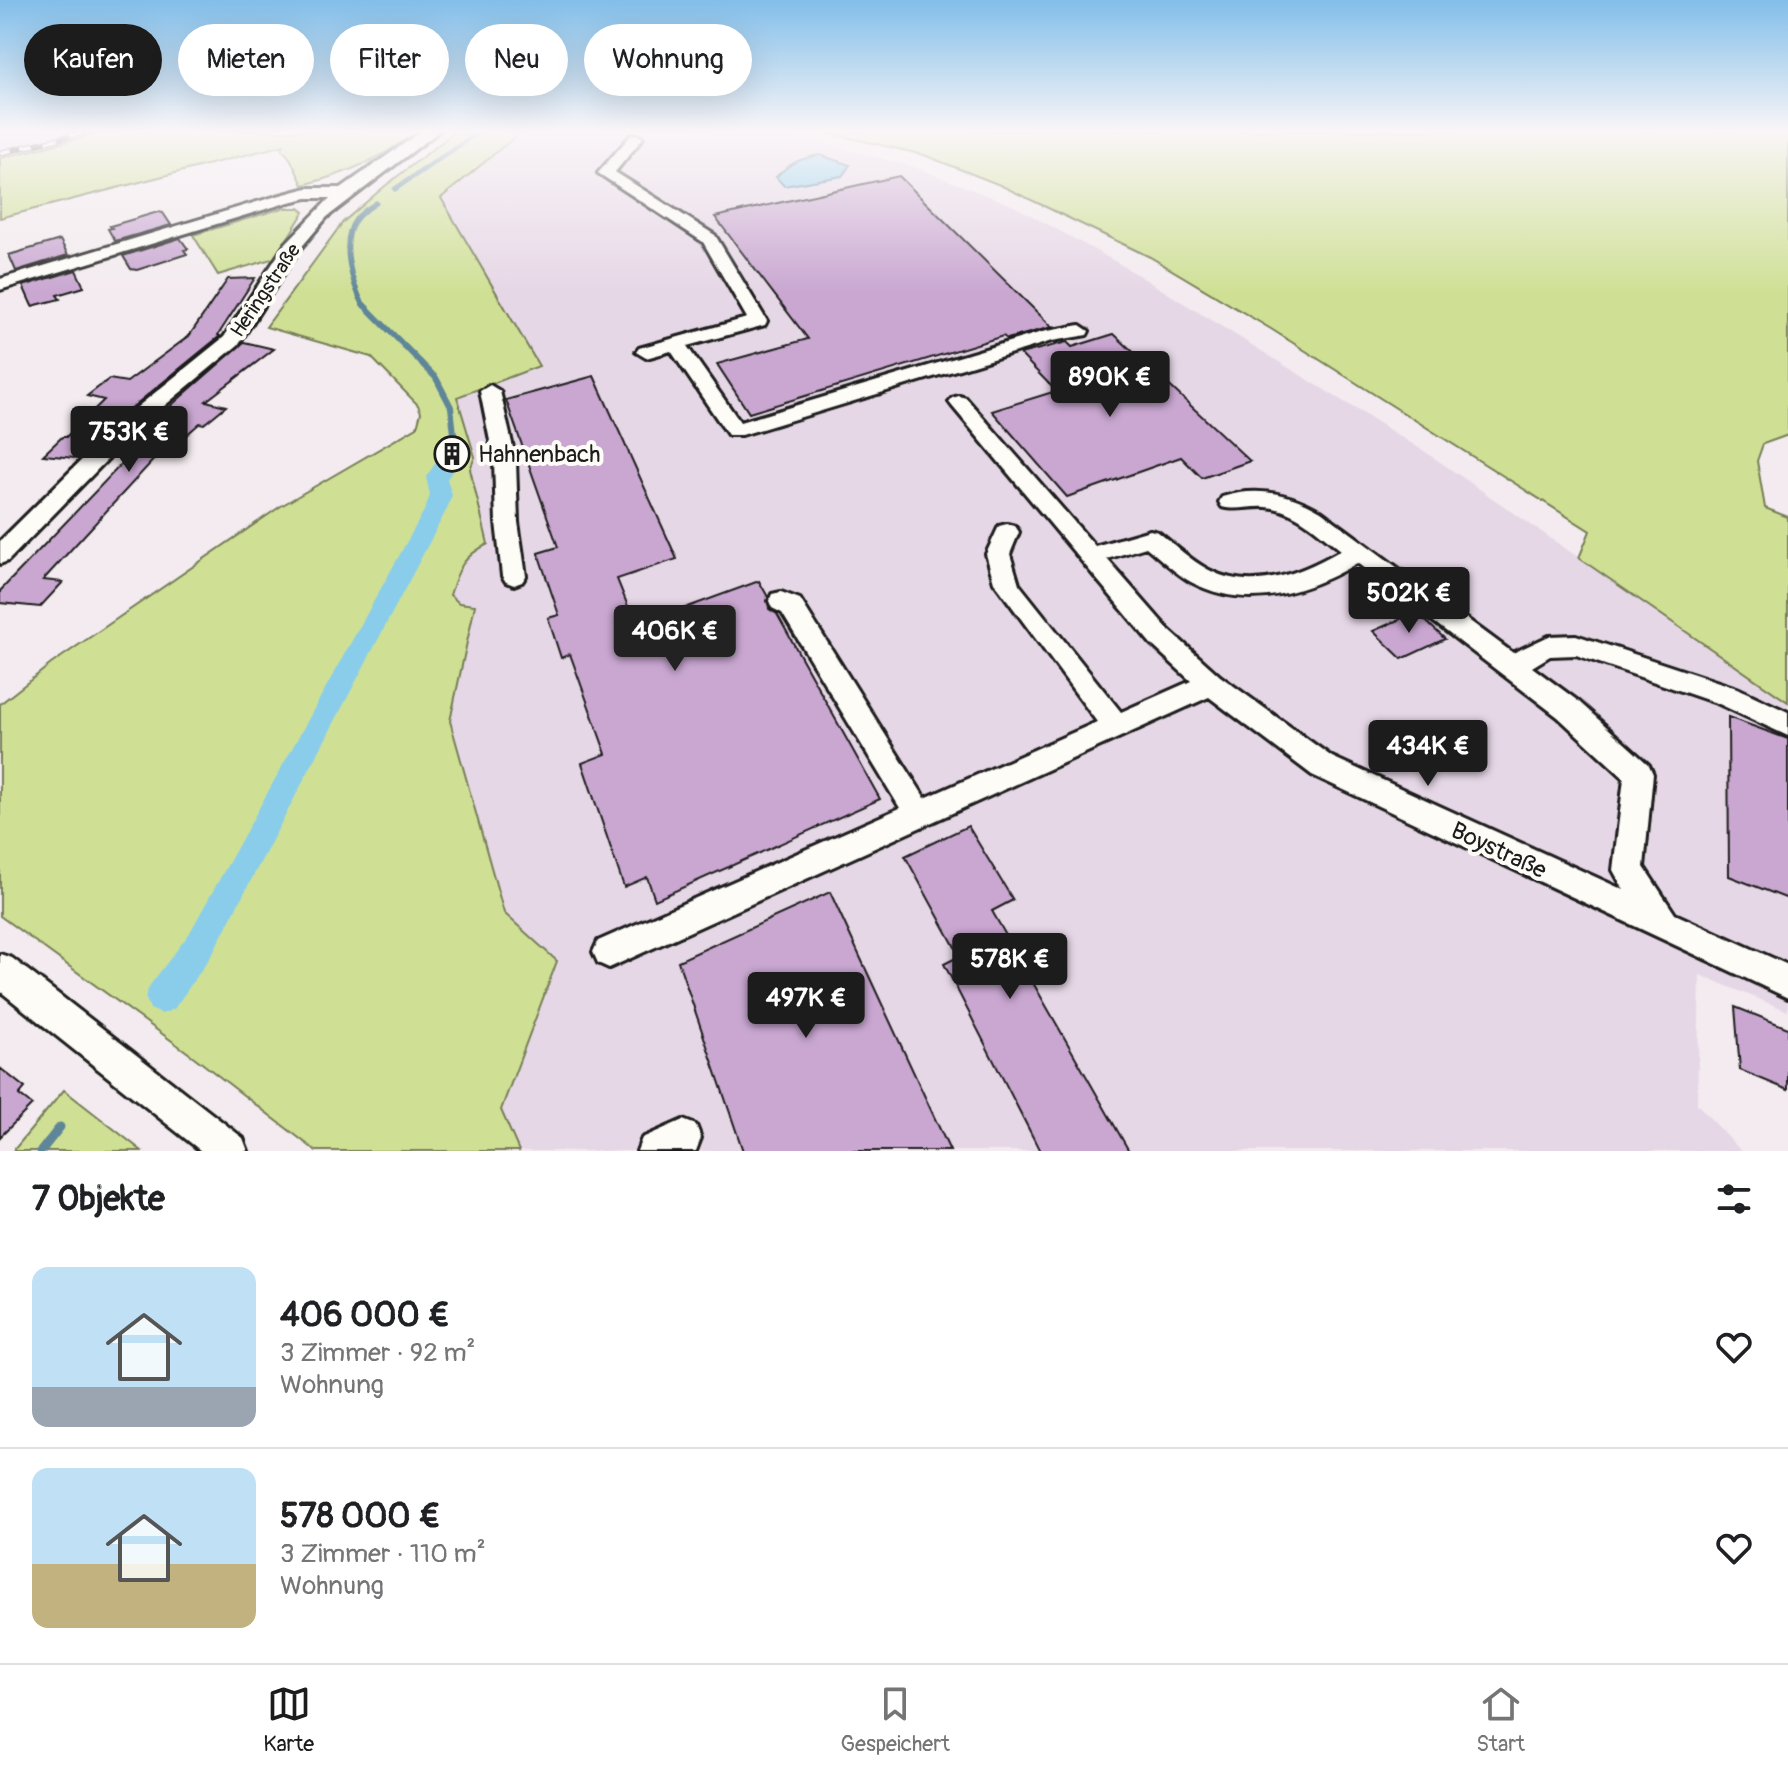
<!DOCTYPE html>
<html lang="de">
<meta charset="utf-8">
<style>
body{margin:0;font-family:Pangolin,sans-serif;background:#f6f6f6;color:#202124;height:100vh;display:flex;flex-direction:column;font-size:30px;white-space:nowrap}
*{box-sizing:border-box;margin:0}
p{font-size:26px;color:#757577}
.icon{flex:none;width:44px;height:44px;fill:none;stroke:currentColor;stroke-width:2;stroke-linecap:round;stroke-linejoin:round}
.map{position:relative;height:1151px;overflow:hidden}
.sheet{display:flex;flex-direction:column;background:#fff;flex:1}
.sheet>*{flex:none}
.hud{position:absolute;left:24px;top:24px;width:800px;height:72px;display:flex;gap:16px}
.price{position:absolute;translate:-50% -68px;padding:0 18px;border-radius:8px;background:#1c1c1c;color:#fff;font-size:26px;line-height:52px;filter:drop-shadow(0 2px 4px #0008)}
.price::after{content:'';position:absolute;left:50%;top:48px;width:24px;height:18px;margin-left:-12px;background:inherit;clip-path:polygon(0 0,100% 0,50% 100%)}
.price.on{background:#222;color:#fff}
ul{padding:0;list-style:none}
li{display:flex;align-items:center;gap:24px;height:200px;padding:0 32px}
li+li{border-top:2px solid #e0e0e0}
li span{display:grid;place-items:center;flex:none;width:224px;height:160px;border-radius:16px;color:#555}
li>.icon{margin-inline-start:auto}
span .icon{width:96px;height:96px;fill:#fffc;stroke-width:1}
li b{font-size:34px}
h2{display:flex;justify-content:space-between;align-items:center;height:96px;padding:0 32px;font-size:34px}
.tag{padding:0 28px;border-radius:36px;background:#fff;box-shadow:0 8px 32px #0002;font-size:28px;line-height:72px}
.tag.on{background:#1c1c1c;color:#fff}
.tab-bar{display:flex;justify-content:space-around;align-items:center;height:112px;border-top:2px solid #e0e0e0;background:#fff;font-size:22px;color:#757577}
.tab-bar a{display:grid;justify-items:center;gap:4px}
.tab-bar .on{color:#1c1c1c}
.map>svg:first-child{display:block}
</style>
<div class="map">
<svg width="1788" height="1151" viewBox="0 0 1788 1151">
<rect width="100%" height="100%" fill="#f3ebef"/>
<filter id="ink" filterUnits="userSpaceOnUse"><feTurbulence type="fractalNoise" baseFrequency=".0125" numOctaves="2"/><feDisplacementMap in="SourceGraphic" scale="16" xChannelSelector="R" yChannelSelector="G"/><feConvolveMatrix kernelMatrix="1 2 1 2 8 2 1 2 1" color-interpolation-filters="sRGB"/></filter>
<g filter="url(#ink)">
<!-- built -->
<path fill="#e6d7e6" d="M 21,131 L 110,131 L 0,158 L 0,136 Z
M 522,131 L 743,131 L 821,142 L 917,168 L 1014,206 L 1120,264 L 1427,453 L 1788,702 L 1788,1011 L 1700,975 L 1697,1104 L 1741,1151 L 519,1151 L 501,1110 L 557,961 L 504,913 L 450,721 L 475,605 L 459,603 L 450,595 L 460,564 L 471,552 L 488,543 L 470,469 L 475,457 L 456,397 L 539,366 L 441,198 Z"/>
<!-- green -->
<path fill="#cfe095" stroke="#767e58" stroke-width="2" d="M 110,131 L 418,131 C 380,159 349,173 303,185 L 290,158 L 282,149 L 284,145 L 0,218 L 0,158 Z
M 456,131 L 522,131 L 441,198 L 539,366 L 457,397 L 475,457 L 470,469 L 488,544 C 463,556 458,569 450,595 L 459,603 L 475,605 L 450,721 L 504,913 L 557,961 L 501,1110 L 519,1151 L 316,1151 L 194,1057 L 0,916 L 0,704 L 51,664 L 281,506 L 417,427 L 421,412 L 418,405 L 371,357 L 266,327 L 343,222 L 385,186 Z
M 821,131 L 1788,131 L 1788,435 L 1763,444 L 1757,461 L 1765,508 L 1788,517 L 1788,702 L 1579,558 L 1590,531 L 1271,329 L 1150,257 L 1000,185 L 924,155 Z
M 283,208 L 299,208 L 304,212 L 275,258 L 218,275 L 193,235 Z
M 64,1090 L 142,1151 L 13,1151 Z"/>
<!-- water -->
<path fill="#8acdeb" stroke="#5e8698" stroke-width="2" d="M 820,155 L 850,165 L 842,176 L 784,186 L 776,177 C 790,163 801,158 820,155 Z"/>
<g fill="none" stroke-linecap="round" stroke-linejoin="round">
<!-- stream-far2 -->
<path stroke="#5e8698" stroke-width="5" d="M 395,189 L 480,131
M 364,306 C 352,284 339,241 356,219 C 361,212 369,208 376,203"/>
<!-- stream-far1 -->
<path stroke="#5e8698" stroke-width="6" d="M 363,304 L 436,378 L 451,407 L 455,443"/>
<!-- stream -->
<path stroke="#5e8698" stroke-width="9" d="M 41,1151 L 60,1127"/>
<!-- canal -->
<path fill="#8acdeb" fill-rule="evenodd" d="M 451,450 L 459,452 L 462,457 L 447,479 L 452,495 L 447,509 L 211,956 L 174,1009 L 162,1014 L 150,1009 L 145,997 L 150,985 L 189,934 L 425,509 L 430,495 L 426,477 L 443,452 Z"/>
</g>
<!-- building -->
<path fill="#c9a7d1" stroke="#1c1c1c" stroke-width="2" d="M 899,176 L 1052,327 L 1007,339 L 1003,336 L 749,413 L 717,364 L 808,339 L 715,217 Z
M 158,212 L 163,213 L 171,225 L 115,241 L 108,229 L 112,228 L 110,226 Z
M 180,238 L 188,249 L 184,250 L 187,254 L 137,270 L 131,269 L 123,256 Z
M 60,240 L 68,255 L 16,271 L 9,255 Z
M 76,270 L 84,287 L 57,295 L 60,299 L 32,306 L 23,286 Z
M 255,278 L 218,335 L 220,336 L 124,414 L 90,447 L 86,447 L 75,458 L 43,455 L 62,437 L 66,437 L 104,400 L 87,396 L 109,379 L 127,382 L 189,336 L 228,279 Z
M 1114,334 L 1250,461 L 1202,478 L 1181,457 L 1067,497 L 992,411 L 1056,391 L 1020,354 L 1067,342 L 1072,347 Z
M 244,342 L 274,349 L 206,401 L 226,406 L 204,424 L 200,423 L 161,457 L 157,456 L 43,580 L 63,582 L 40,607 L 0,603 L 0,591 L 133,452 L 120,450 Z
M 594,376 L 677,559 L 617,579 L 636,626 L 759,581 L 768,597 L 769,609 L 777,614 L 880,799 L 655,900 L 647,877 L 624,887 L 582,763 L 606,754 L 570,654 L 561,658 L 548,618 L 559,615 L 538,553 L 558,547 L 506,400 Z
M 1416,612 L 1445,639 L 1402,659 L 1373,631 Z
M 1728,717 L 1788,739 L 1788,899 L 1729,876 Z
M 968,826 L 1013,900 L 992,911 L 1129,1151 L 1040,1151 L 944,964 L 960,956 L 905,856 Z
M 830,892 L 950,1151 L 743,1151 L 678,961 Z
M 1735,1007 L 1788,1028 L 1788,1090 L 1740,1070 Z
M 0,1068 L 25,1088 L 19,1095 L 32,1105 L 0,1137 Z"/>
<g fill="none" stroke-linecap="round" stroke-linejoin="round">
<defs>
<path id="minor" d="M 422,131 L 439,131 L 327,217 L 299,250 L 238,345 L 140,426 L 8,561 L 0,564 L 0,541 L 126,416 L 224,337 L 286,243 L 330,198 L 307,198 L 289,202 L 0,290 L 0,279 L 277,196 L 307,188 L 341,188 Z
M 636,134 L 643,138 L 615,172 L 715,235 L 767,321 L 765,325 L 687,346 L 740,422 L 1042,332 L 1080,325 L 1089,331 L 1087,335 L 1052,341 L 742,435 L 728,435 L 671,351 L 646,358 L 636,352 L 639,348 L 747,318 L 703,242 L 598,173 L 631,135 Z
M 490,385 L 500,391 L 516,461 L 518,522 L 526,576 L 522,582 L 514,585 L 506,582 L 502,576 L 496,522 L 494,461 L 480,391 Z
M 959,396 L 966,398 L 1095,546 L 1150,530 L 1158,532 C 1175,545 1190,560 1209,570 C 1253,593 1301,573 1341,550 C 1319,533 1295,509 1266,507 C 1251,506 1236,511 1222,507 L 1219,502 L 1222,497 C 1257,486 1290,493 1321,511 L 1513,653 L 1549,636 L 1576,635 L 1737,688 L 1788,712 L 1788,736 L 1719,704 L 1576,655 L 1550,656 L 1532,667 L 1578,701 L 1649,765 L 1653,774 L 1644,867 L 1675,914 L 1788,965 L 1788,998 L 1312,775 L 1209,697 L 620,963 L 609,968 L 598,963 L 593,952 L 598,941 L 900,808 L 782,613 L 772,608 L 769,601 L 772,594 L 781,592 L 800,599 L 925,798 L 1097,722 L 994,582 L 986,554 L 999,526 L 1007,524 L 1015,526 L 1019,532 L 1010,554 L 1019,584 L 1121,712 L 1191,681 L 1151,644 L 952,406 L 949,402 L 952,398 ZM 1146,547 C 1161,559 1175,573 1191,582 C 1247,612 1306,593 1357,563 L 1558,717 L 1624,778 L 1613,870 L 1624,890 L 1332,757 L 1220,676 L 1169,630 L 1107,559 Z
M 0,954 L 12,958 L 243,1138 L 248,1151 L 201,1151 L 0,991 Z
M 683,1120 L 696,1125 L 701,1138 L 696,1151 L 637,1151 L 642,1138 Z"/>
</defs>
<!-- minor casing -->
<use href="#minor" stroke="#1c1c1c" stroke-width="6"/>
<!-- minor -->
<use href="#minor" fill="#fdfcf7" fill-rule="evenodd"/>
<defs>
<path id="rail" d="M 0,153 L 90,131"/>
</defs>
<!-- rail casing -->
<use href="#rail" stroke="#1c1c1c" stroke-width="6"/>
<!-- rail -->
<use href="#rail" stroke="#fdfcf7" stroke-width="4" stroke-dasharray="12" stroke-linecap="butt"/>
</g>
</g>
<!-- sky -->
<linearGradient id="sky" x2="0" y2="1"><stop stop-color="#82bee9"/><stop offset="0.45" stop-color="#faf6f8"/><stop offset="1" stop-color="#faf6f8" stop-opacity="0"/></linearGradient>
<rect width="1788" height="292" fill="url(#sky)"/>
<!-- icons -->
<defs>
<symbol id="building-ring" viewBox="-11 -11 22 22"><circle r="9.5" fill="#fdfcf7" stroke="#1c1c1c" stroke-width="1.5"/><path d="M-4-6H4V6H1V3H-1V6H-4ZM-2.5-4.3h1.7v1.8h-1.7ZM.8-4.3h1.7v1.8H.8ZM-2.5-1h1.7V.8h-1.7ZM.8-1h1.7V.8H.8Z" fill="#1c1c1c"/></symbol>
</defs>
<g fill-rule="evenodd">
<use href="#building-ring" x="432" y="434" width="40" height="40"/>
</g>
<g text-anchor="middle" stroke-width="8" stroke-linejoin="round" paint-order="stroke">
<!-- far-street labels -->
<g font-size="20" fill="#1c1c1c" stroke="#fdfcf7">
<text transform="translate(265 290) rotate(-56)" y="7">Heringstraße</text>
</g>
<!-- poi labels -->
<g font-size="24" fill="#1c1c1c" stroke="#fdfcf7" text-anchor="start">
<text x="478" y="462">Hahnenbach</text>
</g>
<!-- street labels -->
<g font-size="24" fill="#1c1c1c" stroke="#fdfcf7">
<text transform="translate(1499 850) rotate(25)" y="8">Boystraße</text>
</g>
</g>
</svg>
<b class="price" style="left:1110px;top:419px">890K €</b>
<b class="price" style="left:129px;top:474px">753K €</b>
<b class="price" style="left:1409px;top:635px">502K €</b>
<b class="price on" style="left:675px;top:673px">406K €</b>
<b class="price" style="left:1428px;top:788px">434K €</b>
<b class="price" style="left:1010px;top:1001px">578K €</b>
<b class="price" style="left:806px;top:1040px">497K €</b>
<div class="hud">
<a class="tag on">Kaufen</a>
<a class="tag">Mieten</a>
<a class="tag">Filter</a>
<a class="tag">Neu</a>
<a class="tag">Wohnung</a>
</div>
</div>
<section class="sheet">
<h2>7 Objekte<svg class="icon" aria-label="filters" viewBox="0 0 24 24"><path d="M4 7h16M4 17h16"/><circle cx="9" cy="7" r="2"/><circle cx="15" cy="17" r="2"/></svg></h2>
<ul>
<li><span style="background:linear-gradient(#bfe0f5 75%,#9aa5b1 0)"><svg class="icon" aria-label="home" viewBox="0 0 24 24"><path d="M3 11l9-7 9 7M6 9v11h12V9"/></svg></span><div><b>406 000 €</b><p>3 Zimmer · 92 m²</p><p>Wohnung</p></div><svg class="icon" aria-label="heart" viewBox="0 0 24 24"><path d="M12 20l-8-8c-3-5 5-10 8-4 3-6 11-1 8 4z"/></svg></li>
<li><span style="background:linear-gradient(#bfe0f5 60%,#c2b280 0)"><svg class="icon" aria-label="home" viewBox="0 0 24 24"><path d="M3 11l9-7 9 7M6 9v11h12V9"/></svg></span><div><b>578 000 €</b><p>3 Zimmer · 110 m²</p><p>Wohnung</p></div><svg class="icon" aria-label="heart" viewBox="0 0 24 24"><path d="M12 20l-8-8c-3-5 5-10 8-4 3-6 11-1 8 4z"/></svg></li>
</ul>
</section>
<nav class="tab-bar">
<a class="on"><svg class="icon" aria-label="map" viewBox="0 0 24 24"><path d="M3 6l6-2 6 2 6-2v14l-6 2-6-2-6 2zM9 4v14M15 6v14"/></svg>Karte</a>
<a><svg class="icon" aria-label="saved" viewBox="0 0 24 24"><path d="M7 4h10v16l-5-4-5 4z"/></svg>Gespeichert</a>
<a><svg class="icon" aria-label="home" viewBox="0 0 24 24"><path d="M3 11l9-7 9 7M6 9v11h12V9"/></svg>Start</a>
</nav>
